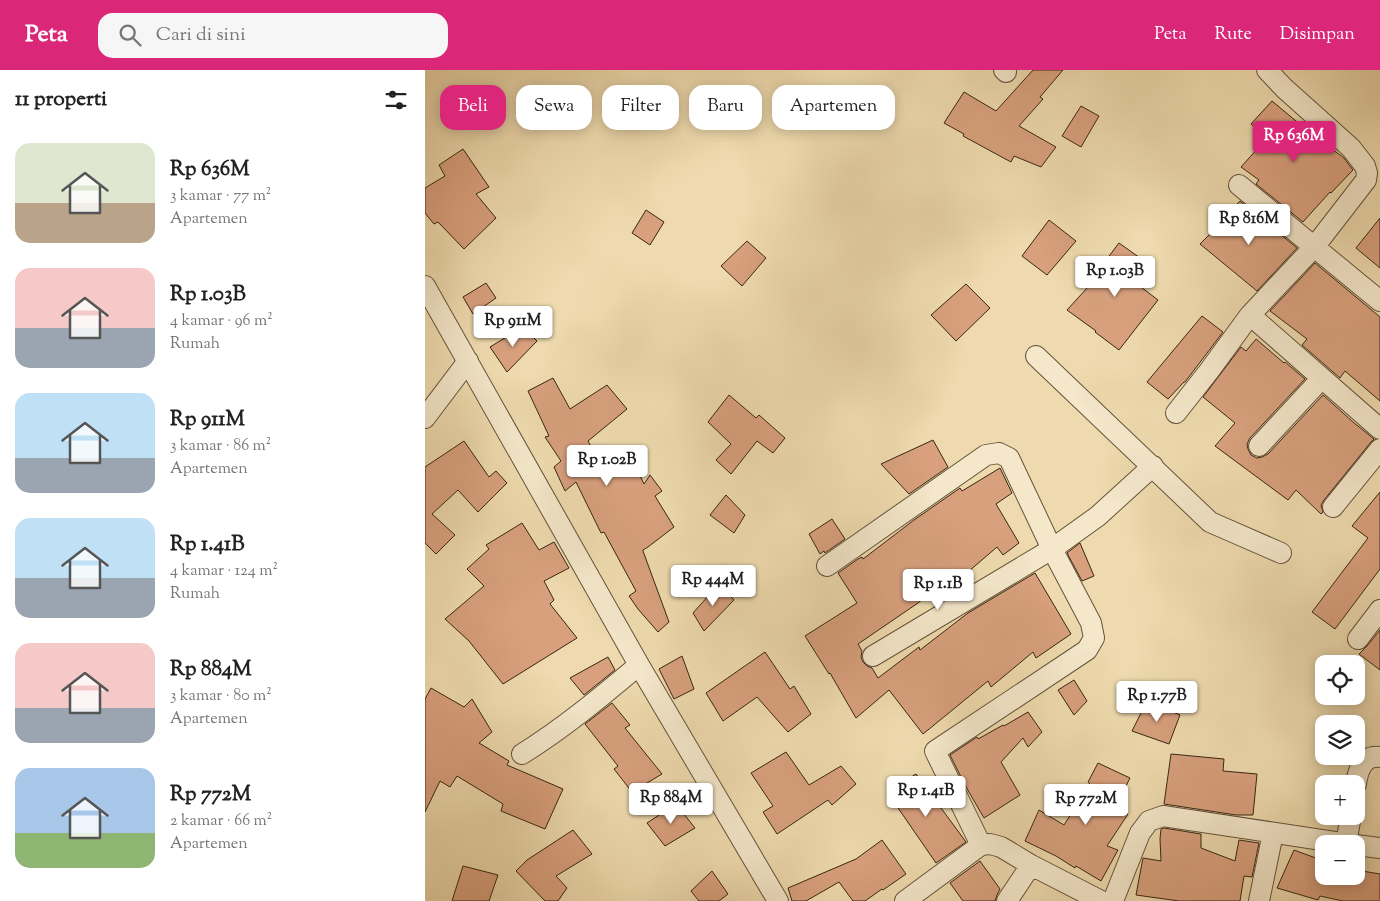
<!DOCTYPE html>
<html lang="id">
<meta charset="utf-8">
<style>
body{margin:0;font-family:"Sorts Mill Goudy",serif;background:#f6f6f6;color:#222;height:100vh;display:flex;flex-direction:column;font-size:19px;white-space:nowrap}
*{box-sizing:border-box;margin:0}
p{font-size:16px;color:#767676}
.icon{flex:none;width:28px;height:28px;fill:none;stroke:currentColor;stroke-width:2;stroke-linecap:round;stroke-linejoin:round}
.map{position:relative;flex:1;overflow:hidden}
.side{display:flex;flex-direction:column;background:#fff;width:425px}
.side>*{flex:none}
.guide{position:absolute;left:15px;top:15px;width:475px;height:45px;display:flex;gap:10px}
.buttons{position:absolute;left:890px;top:585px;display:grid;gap:10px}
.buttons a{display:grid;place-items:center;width:50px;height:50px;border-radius:10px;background:#fff;box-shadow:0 2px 12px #0003;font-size:25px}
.price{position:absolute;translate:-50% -42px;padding:0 11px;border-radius:5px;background:#fff;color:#222;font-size:16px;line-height:32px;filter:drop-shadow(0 1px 2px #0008)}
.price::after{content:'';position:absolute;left:50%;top:30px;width:15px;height:11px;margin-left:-8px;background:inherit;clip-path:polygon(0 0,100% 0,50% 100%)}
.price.on{background:#db2777;color:#fff}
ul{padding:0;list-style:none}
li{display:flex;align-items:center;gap:15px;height:125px;padding:0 15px}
li span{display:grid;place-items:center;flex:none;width:140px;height:100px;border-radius:15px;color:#555}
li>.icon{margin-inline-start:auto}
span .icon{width:60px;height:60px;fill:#fffc;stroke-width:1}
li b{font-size:21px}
h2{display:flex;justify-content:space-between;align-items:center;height:60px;padding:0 15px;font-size:21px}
.chip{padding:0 18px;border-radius:15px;background:#fff;box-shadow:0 2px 12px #0003;font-size:18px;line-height:45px}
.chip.on{background:#db2777;color:#fff}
header{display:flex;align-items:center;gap:30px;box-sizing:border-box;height:70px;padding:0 25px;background:#db2777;color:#fff}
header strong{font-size:24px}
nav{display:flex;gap:28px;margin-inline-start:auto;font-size:18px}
.search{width:350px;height:45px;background:#f6f6f6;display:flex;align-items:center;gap:12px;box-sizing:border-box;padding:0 18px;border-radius:15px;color:#767676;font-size:19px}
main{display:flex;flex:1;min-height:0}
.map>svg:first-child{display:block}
</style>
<header>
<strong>Peta</strong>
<div class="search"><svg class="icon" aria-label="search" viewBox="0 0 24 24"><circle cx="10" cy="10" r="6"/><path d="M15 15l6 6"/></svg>Cari di sini</div>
<nav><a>Peta</a><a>Rute</a><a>Disimpan</a></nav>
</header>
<main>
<section class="side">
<h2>11 properti<svg class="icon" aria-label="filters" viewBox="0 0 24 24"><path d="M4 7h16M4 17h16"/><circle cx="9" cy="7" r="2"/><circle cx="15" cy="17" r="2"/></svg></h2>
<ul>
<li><span style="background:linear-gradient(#dfe7d0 60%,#b9a48a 0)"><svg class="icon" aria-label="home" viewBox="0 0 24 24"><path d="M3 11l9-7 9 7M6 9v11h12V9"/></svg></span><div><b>Rp 636M</b><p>3 kamar · 77 m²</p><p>Apartemen</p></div></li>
<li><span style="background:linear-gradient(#f6c9c9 60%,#9aa5b1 0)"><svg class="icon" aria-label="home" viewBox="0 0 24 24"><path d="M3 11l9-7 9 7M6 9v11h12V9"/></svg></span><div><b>Rp 1.03B</b><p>4 kamar · 96 m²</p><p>Rumah</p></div></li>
<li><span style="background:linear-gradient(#bfe0f5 65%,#9aa5b1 0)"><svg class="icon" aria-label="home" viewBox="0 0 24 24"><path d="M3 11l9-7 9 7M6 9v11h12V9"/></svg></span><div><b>Rp 911M</b><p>3 kamar · 86 m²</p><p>Apartemen</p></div></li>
<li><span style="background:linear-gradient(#bfe0f5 60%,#9aa5b1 0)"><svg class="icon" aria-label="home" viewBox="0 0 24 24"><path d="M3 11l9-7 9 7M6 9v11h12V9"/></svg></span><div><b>Rp 1.41B</b><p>4 kamar · 124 m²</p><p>Rumah</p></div></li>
<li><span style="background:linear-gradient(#f6c9c9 65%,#9aa5b1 0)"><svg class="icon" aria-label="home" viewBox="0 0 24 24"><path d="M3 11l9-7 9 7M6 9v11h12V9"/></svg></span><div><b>Rp 884M</b><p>3 kamar · 80 m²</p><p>Apartemen</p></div></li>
<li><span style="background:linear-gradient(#a9c7e8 65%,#8fb573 0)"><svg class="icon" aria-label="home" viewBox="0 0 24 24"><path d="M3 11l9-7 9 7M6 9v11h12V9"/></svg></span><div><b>Rp 772M</b><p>2 kamar · 66 m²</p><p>Apartemen</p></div></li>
</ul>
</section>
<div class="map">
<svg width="955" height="831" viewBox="0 0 955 831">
<rect width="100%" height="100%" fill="#eedaae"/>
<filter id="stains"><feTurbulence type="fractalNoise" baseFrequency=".004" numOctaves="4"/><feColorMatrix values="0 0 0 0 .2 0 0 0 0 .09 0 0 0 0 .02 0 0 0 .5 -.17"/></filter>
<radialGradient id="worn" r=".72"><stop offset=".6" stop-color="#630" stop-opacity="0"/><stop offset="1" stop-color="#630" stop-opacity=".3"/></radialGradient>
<!-- building -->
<path fill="#d8a07d" stroke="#372613" d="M 608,0 L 638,0 L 615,27 L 618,29 L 594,56 L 631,77 L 616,97 L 589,86 L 586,92 L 538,66 L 539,64 L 519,53 L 539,22 L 571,41 Z
M 847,31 L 883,61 L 919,88 L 928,100 L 906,123 L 905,122 L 878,152 L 831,114 L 834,110 L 816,97 L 842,68 L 826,54 Z
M 656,36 L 674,46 L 656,77 L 637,66 Z
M 38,79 L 64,117 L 51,124 L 71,148 L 39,179 L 13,152 L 9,154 L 0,143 L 0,118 L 20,106 L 14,95 Z
M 815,131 L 872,178 L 832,221 L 775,174 L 795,154 L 794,153 Z
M 221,140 L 239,152 L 225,175 L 207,163 Z
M 955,148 L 955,198 L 931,178 Z
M 624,150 L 651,171 L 622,205 L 597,186 Z
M 322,171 L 341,188 L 317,216 L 296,196 Z
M 694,173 L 722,193 L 708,211 L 733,230 L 694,280 L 670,262 L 671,261 L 642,240 L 663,217 L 662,215 Z
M 890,193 L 955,247 L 955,331 L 920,301 L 915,308 L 877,275 L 882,269 L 845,241 Z
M 61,213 L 71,228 L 48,244 L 38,227 Z
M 541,214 L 565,238 L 531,271 L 506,245 Z
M 777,246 L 798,262 L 760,312 L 759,312 L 743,329 L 722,312 Z
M 98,257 L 112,271 L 82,302 L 65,277 Z
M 831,269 L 859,293 L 860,292 L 880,309 L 825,368 L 822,374 L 823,379 L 826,385 L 832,388 L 837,387 L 843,384 L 898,325 L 928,352 L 949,369 L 946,372 L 899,430 L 896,435 L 898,442 L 896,444 L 871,420 L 863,430 L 790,376 L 810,353 L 778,327 L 816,277 L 821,281 Z
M 128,308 L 145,339 L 182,315 L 202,339 L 163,371 L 184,408 L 209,393 L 219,414 L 225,405 L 237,421 L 230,426 L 249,457 L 223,477 L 218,480 L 218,481 L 244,552 L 233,562 L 213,539 L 204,526 L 211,521 L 179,462 L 176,463 L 151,412 L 140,421 L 129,397 L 136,391 L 120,367 L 124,366 L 103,321 Z
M 304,325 L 331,348 L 334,345 L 360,368 L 348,383 L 332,371 L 306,404 L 291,390 L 306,374 L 283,352 Z
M 508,370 L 523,397 L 484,424 L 456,394 Z
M 39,371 L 64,407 L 71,401 L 82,413 L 53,442 L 33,420 L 7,444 L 30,465 L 11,484 L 0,473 L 0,397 Z
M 575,398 L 587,423 L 571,434 L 594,473 L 578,485 L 572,477 L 536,508 L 532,501 L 493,533 L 433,574 L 437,581 L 436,587 L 438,592 L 442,596 L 447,598 L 453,608 L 494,577 L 495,580 L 543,543 L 610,503 L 646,564 L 611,588 L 608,582 L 566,617 L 563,611 L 498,664 L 464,620 L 431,648 L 405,603 L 404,604 L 380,566 L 432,533 L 413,503 L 433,489 L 437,487 L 438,489 L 489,450 L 535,418 L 537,421 Z
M 955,422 L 955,499 L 910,559 L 887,542 L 943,468 L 927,456 Z
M 301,425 L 320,445 L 309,463 L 285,445 Z
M 407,449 L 420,469 L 400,483 L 399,481 L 395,484 L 384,464 Z
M 97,453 L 114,480 L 129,472 L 144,498 L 119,511 L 129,530 L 125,534 L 152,568 L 78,614 L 44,571 L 20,549 L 59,516 L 42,499 L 64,479 L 61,475 Z
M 655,473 L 669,506 L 657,511 L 642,483 Z
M 294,514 L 309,530 L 279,561 L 268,543 Z
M 955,560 L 955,600 L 934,584 L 942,576 Z
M 340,582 L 365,619 L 369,616 L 386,644 L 363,662 L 332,627 L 298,651 L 281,623 Z
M 257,586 L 269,619 L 249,629 L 234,599 Z
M 183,587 L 190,600 L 159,625 L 145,608 Z
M 649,610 L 662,631 L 649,645 L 633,620 Z
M 6,618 L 39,637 L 47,629 L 67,662 L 54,673 L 84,691 L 82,695 L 138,719 L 120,759 L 76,741 L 78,734 L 32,706 L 25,717 L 15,711 L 0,742 L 0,629 Z
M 722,631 L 755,645 L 744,674 L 707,661 Z
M 187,633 L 205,655 L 200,658 L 237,704 L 207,722 L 189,699 L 193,696 L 160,654 Z
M 603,642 L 617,662 L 603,677 L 598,668 L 576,692 L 595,725 L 559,748 L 541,717 L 525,685 L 552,667 L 553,669 L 578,655 L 579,656 Z
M 361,682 L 384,715 L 416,696 L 431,714 L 407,735 L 403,730 L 352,764 L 338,742 L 348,736 L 326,703 Z
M 746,684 L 799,689 L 798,701 L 832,704 L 828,745 L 811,745 L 739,734 Z
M 673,693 L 705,708 L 691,736 L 703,744 L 682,776 L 693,780 L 676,811 L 651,796 L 650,798 L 631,786 L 600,771 L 614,740 L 639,755 L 665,714 L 663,712 Z
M 491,704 L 541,772 L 511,793 L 462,722 Z
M 251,734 L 270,758 L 240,776 L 222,753 Z
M 739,758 L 776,764 L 776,778 L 810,791 L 814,770 L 834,773 L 827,807 L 819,806 L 815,831 L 754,831 L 711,825 L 718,788 L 736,791 L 735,769 L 736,759 Z
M 148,760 L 167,784 L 131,806 L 142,818 L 133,831 L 120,831 L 91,801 L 102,790 Z
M 457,770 L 481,804 L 458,820 L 457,819 L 440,831 L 428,831 L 414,812 L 381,831 L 367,831 L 363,818 L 431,789 Z
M 869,780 L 899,791 L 899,806 L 931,806 L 931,800 L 955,804 L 955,831 L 918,831 L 895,826 L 893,830 L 852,818 Z
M 555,791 L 575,819 L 572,825 L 570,831 L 538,831 L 525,813 Z
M 38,796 L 73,805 L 64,831 L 27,831 Z
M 287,801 L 303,824 L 294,831 L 274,831 L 266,821 Z"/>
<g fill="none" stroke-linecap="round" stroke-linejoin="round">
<defs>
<path id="street" d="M 579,0 L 581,2
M 842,0 L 859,18 L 926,78 L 940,96 L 942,103 L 941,110 L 890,176 L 825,245 L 955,359
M 814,115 L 955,231
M 0,216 L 214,595 L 353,831
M 611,286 L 785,452 L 856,483
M 751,343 L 784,301 L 825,245
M 0,348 L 43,291
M 834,376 L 897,308
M 908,437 L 955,379
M 402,496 L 561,385 L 574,383 L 584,388 L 627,479 L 666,553 L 669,568 L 662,580 L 510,681 L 556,775
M 933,569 L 955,540
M 448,586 L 627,479 L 673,446 L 728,396
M 97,684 C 139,658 177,626 214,595
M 931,714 C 933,700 938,685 955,687
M 921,773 L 926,746
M 931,775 L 955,778
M 480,831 L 556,775 L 565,774 L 576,777 L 606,795 L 676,831
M 582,831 L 606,795
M 688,831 L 715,763 L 724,751 L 738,746 L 923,774
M 834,831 L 848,763"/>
</defs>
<!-- street casing -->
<use href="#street" stroke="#65533a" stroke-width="22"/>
<!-- street -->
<use href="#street" stroke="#f4e7ca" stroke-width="20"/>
</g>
<rect width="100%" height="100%" filter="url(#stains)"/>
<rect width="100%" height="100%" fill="url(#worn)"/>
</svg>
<div class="buttons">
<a><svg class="icon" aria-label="locate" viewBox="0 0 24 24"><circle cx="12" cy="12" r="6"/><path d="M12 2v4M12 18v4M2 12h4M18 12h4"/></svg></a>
<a><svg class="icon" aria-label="layers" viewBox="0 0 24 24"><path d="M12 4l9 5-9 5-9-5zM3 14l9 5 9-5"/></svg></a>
<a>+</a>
<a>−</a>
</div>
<b class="price on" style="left:869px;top:93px">Rp 636M</b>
<b class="price" style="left:824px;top:176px">Rp 816M</b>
<b class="price" style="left:690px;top:228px">Rp 1.03B</b>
<b class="price" style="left:88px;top:278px">Rp 911M</b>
<b class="price" style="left:182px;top:417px">Rp 1.02B</b>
<b class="price" style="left:288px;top:537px">Rp 444M</b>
<b class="price" style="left:513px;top:541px">Rp 1.1B</b>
<b class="price" style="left:732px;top:653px">Rp 1.77B</b>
<b class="price" style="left:501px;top:748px">Rp 1.41B</b>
<b class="price" style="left:246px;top:755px">Rp 884M</b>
<b class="price" style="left:661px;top:756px">Rp 772M</b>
<div class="guide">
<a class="chip on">Beli</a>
<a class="chip">Sewa</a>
<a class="chip">Filter</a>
<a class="chip">Baru</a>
<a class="chip">Apartemen</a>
</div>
</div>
</main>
